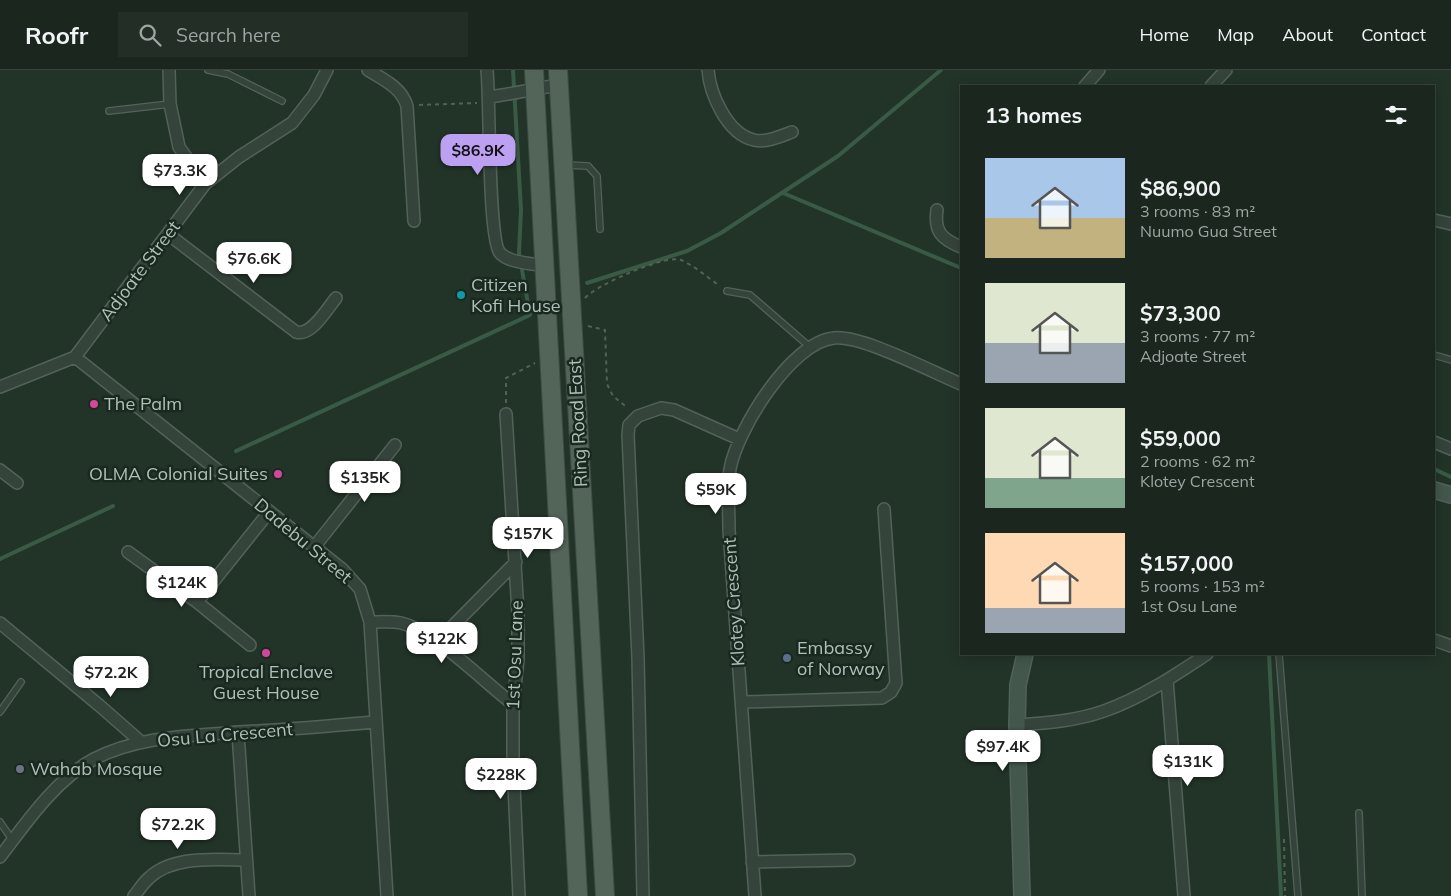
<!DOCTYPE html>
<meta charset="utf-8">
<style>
body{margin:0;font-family:Mulish,sans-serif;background:#232e27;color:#f1f3f6;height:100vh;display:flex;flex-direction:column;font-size:19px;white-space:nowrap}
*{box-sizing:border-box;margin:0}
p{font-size:16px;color:#9fa5a4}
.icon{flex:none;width:28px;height:28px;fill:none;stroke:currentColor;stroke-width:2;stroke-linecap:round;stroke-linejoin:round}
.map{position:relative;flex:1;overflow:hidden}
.panel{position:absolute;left:960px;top:15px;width:475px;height:570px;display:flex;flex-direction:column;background:#1a261e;border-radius:0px;box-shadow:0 2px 12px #0003,0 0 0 1px #38433c}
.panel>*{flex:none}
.price{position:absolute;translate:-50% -42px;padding:0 11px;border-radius:10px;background:#fff;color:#222;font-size:16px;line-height:32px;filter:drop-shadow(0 1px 2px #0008)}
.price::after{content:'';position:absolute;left:50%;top:30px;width:15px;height:11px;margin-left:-8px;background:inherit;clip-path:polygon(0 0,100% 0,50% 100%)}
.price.active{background:#bca0f2;color:#111}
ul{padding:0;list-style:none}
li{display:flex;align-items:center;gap:15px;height:125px;padding:0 25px}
li span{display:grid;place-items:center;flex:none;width:140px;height:100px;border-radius:0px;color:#555}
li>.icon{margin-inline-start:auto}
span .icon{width:60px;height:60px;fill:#fffc;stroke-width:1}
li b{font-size:21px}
h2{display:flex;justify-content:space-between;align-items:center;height:60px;padding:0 25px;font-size:21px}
header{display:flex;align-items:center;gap:30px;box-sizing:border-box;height:70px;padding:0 25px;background:#1a261e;border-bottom:1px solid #38433c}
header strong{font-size:24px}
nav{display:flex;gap:28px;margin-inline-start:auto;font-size:18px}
.search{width:350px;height:45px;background:#232e27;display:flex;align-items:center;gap:12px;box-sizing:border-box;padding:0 18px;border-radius:0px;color:#9fa5a4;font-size:19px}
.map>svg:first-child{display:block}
</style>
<header>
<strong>Roofr</strong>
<div class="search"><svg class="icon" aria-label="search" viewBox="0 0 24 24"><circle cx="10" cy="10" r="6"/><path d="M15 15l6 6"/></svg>Search here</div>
<nav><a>Home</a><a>Map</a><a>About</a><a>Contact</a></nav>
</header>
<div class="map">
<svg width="1451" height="826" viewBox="0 0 1451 826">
<rect width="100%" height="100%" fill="#223328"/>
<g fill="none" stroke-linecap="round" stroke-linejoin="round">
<!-- stream -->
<path stroke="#395b46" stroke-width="4" d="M 783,123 L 961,198
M 587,213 L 687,181 L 721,163 L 838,86 L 941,0
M 236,381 L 530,245 L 519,183 L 521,140 L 513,0
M 1434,399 L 1451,407
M 0,489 L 113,436
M 1269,584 L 1281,826"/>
<defs>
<path id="lane" d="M 208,0 L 228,4 L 282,31
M 109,41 L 170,34
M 566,95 L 588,96 L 597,106 L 600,159
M 727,221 L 750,225 L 810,277
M 1434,285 L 1451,290
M 1279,584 L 1298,826
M 0,642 L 21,612
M 1359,743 L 1362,826
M 0,752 L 13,771"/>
<path id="street" d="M 169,0 L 170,34 L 179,77 L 205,114
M 368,0 C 384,10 401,17 407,36 L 414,151
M 487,0 C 490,30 488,169 500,183 C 509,193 531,193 544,196
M 708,0 C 710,24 727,64 754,70 C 766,73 781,66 792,62
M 1085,16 L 1099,0
M 1211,16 L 1226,0
M 489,27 C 513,24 536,18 559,15
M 937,140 C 934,161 941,169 961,177
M 1434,150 L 1451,154
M 168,164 L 296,262 C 311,267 327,239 336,228
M 75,287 L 342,499 L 360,519 L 370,552 L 387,826
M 0,317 L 75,287 L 205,114 L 239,87 L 292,53 L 314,25 L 327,0
M 506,344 L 518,543 L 518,590 L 513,634 L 513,693 L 519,826
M 1434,372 L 1451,379
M 0,400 L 17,413
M 315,476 L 395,375
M 128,482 L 197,532 L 250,575
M 197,532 L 269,442
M 370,552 C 379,552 391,551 401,553 C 433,560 484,612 513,634
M 0,553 L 100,636 L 141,672
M 1434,570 L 1451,576
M 437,572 L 516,492
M 1167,610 L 1184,826
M 743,632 L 882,628 L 891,622 L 896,613 L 884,439
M 1017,655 C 1046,653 1076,651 1104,641 C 1141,628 1174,606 1207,584
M 238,663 L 249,826
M 0,787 C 26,753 55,710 94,689 C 138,666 190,666 239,662 C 284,660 330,656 375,652
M 752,792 L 849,790
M 134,826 C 139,820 143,813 149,808 C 173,785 215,790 246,790
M 643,826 L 638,588 L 628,365 L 629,355 L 638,346 L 661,338 L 674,340 L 739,369
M 755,826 L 729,460 C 729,440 727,418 730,399 C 737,360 791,272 834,268 C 862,265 932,302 961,314"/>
<path id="secondary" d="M 1434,420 L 1451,425
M 1022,826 L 1017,655 L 1018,615 L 1025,584"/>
<path id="primary" d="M 534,0 L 578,826
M 558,0 L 605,826"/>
</defs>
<!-- lane casing -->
<use href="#lane" stroke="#526259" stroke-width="8"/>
<!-- street casing -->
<use href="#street" stroke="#526259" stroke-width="14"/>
<!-- secondary casing -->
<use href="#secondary" stroke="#526259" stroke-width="18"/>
<!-- primary casing -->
<use href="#primary" stroke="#3e4e44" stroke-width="20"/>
<!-- path -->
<path stroke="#526252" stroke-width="2" stroke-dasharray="4 4" stroke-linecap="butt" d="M 419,35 L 477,33
M 585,228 C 596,215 666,184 681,190 C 695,196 708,208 720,216
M 588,256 L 605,260 L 607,314 L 613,326 L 628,338
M 506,333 L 506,308 L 535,293
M 1284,769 L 1285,826"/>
<!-- lane -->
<use href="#lane" stroke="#35443b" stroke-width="5.5"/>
<!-- street -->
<use href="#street" stroke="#35443b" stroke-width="11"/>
<!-- secondary -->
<use href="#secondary" stroke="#43574c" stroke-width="15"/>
<!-- primary -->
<use href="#primary" stroke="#536459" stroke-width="18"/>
</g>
<!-- markers -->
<circle fill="#0f9aa8" stroke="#1a2920" stroke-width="2" cx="461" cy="225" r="5"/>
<g fill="#d1479c" stroke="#1a2920" stroke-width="2">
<circle cx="94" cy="334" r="5"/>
<circle cx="278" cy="404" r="5"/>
<circle cx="266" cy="583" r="5"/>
</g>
<circle fill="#5c6f8a" stroke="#1a2920" stroke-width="2" cx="787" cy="588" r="5"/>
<circle fill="#6b7280" stroke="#1a2920" stroke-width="2" cx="20" cy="699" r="5"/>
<g text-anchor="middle" stroke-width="5" stroke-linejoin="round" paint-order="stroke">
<!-- street labels -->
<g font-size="18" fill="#afc1b6" stroke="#1a2920">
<text transform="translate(140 201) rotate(-53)" y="6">Adjoate Street</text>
<text transform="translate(578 353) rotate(-93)" y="6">Ring Road East</text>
<text transform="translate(303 471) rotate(40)" y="6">Dadebu Street</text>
<text transform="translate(734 532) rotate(-94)" y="6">Klotey Crescent</text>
<text transform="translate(515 585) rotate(-88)" y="6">1st Osu Lane</text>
<text transform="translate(225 665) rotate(-5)" y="6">Osu La Crescent</text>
</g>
<!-- poi labels -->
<g font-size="18" fill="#afc1b6" stroke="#1a2920" text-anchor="start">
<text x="471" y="221">Citizen<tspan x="471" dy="21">Kofi House</tspan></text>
<text x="104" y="340">The Palm</text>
<text x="268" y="410" text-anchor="end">OLMA Colonial Suites</text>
<text x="797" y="584">Embassy<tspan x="797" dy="21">of Norway</tspan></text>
<text x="266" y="608" text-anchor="middle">Tropical Enclave<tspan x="266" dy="21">Guest House</tspan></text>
<text x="30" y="705">Wahab Mosque</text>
</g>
</g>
</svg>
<b class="price active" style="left:478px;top:106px">$86.9K</b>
<b class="price" style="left:180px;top:126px">$73.3K</b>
<b class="price" style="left:254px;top:214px">$76.6K</b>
<b class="price" style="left:365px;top:433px">$135K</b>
<b class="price" style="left:716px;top:445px">$59K</b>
<b class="price" style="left:528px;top:489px">$157K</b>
<b class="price" style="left:182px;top:538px">$124K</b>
<b class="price" style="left:442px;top:594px">$122K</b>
<b class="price" style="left:111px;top:628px">$72.2K</b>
<b class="price" style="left:1003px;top:702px">$97.4K</b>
<b class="price" style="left:1188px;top:717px">$131K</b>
<b class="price" style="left:501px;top:730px">$228K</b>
<b class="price" style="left:178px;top:780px">$72.2K</b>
<section class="panel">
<h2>13 homes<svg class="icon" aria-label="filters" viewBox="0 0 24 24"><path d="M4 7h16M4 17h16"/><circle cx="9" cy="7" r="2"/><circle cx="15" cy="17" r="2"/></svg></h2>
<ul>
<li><span style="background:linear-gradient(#a9c7e8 60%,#c2b280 0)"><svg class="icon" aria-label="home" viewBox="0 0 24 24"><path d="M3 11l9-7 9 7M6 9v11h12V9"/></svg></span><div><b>$86,900</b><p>3 rooms · 83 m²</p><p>Nuumo Gua Street</p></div></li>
<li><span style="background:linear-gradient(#dfe7d0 60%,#9aa5b1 0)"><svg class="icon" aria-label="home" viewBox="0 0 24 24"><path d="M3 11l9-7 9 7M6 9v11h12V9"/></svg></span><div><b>$73,300</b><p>3 rooms · 77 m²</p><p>Adjoate Street</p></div></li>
<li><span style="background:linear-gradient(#dfe7d0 70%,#7fa58c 0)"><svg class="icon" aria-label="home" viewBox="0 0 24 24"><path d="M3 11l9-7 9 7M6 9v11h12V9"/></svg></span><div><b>$59,000</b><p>2 rooms · 62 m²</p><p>Klotey Crescent</p></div></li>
<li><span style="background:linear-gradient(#ffd9b3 75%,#9aa5b1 0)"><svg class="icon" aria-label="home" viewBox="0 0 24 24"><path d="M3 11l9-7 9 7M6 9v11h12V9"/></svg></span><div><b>$157,000</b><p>5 rooms · 153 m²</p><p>1st Osu Lane</p></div></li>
</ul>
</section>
</div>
